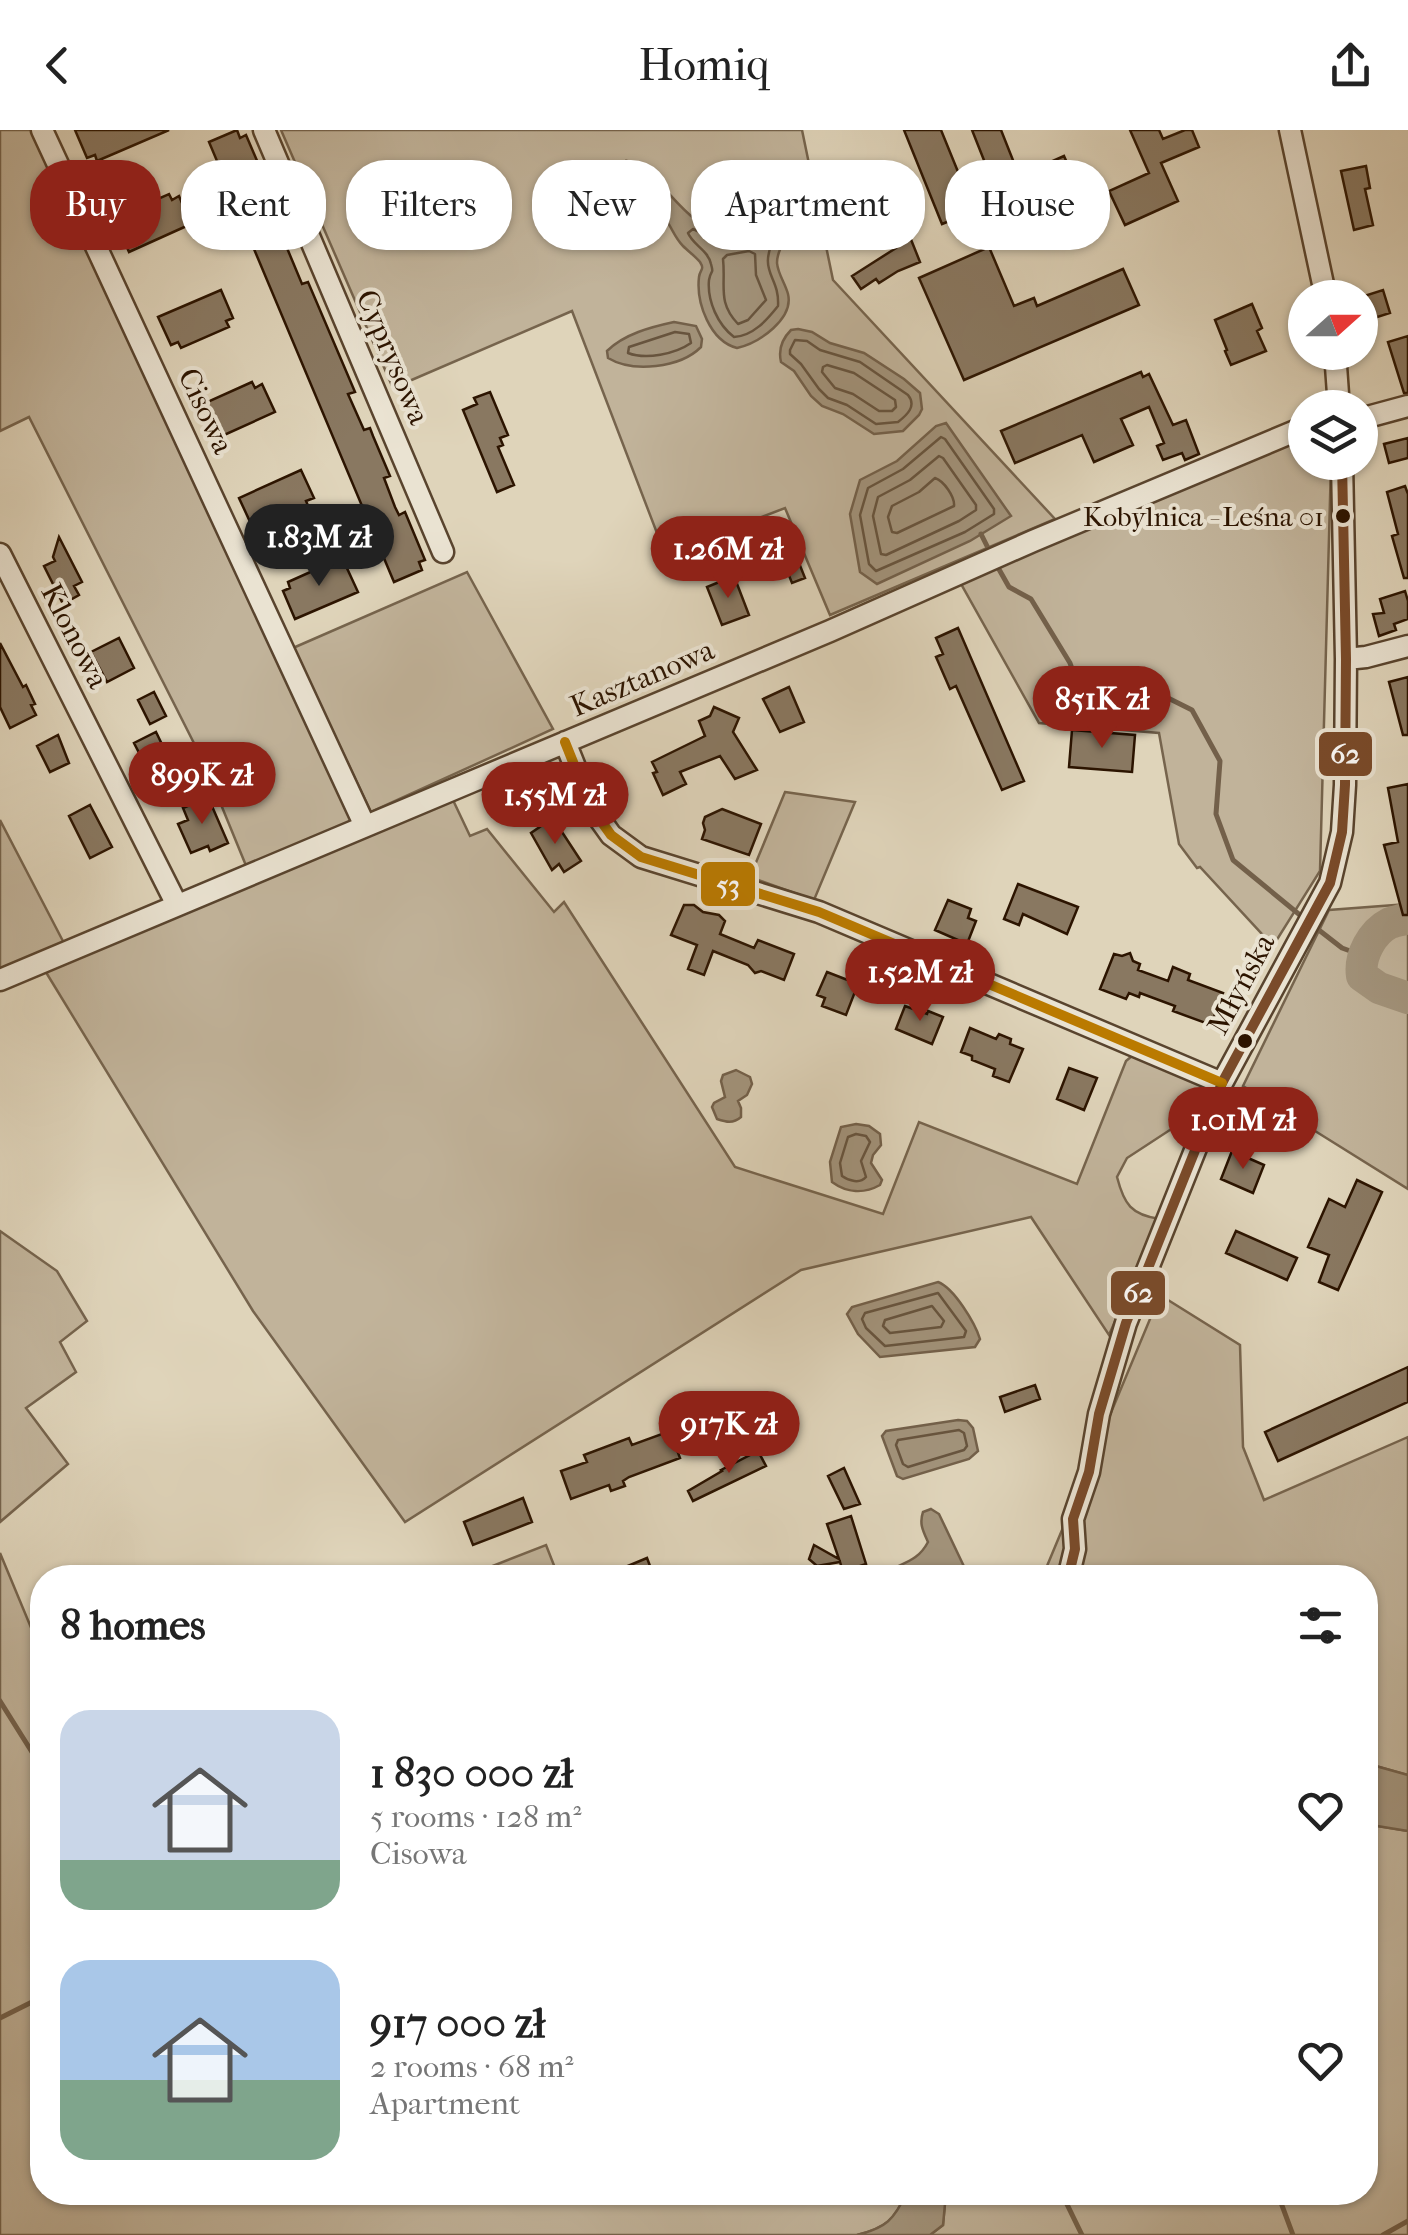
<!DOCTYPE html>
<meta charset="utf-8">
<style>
body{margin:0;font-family:"IM FELL French Canon",serif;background:#f2f2f2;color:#222;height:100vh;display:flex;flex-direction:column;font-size:38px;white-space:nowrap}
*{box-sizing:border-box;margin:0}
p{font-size:32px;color:#767676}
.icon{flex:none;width:55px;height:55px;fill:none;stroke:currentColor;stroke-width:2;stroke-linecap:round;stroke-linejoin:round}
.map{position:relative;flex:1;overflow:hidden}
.sheet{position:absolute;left:30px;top:1435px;width:1348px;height:640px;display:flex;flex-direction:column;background:#fff;border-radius:40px;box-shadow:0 2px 8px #0004}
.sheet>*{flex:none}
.hud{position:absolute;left:30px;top:30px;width:1350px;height:90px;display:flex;gap:20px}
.needle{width:65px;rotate:69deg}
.buttons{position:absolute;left:1288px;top:150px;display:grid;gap:20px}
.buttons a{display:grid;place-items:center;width:90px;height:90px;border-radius:50%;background:#fff;box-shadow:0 2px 8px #0004;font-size:50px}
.price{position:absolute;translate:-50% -85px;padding:0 22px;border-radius:35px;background:#8f2418;color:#fff;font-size:32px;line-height:65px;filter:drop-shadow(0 2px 5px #0008)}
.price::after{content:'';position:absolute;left:50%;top:60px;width:30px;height:22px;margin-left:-15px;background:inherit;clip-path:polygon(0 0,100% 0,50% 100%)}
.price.selected{background:#222;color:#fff}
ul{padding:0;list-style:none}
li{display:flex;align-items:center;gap:30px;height:250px;padding:0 30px}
li span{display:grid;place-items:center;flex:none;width:280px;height:200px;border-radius:30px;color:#555}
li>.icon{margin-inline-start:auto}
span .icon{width:120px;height:120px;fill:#fffc;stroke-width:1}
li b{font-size:42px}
h2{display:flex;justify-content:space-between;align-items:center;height:120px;padding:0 30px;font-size:42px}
.pill{padding:0 35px;border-radius:40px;background:#fff;box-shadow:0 2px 8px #0004;font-size:35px;line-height:90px}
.pill.selected{background:#8f2418;color:#fff}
header{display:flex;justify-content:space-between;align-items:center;height:130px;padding:0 30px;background:#fff;font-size:45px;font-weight:600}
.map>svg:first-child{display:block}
</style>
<header><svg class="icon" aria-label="back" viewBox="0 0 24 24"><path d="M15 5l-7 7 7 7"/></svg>Homiq<svg class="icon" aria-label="share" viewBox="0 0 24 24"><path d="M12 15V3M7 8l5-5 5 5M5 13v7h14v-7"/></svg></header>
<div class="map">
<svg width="1408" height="2105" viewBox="0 0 1408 2105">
<rect width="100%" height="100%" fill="#dfd4ba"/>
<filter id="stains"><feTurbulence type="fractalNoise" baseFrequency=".002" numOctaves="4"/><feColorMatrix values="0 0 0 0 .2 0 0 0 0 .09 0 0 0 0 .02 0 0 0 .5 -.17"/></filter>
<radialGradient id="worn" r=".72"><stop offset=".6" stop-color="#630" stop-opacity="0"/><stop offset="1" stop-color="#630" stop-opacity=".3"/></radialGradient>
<!-- green -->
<path fill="#c1b39a" stroke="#76644d" stroke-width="2.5" d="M 0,0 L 35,0 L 354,690 L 247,738 L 204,633 L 29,287 L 0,301 Z
M 281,0 L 802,0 L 833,150 L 1055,389 L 830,485 L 785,378 L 665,424 L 572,181 L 393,258 Z
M 1305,306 L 1305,332 L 1331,333 L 1320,741 L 1273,816 L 1200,737 L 1197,738 L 1179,714 L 1159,603 L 1039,593 L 960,452 Z
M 467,442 L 553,599 L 371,682 L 293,518 Z
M 785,662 L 855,672 L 814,770 L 750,747 Z
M 452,668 L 470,706 L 487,699 L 554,782 L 564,772 L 735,1037 L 883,1084 L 919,992 L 1077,1054 L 1126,931 L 1132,926 L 1203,954 L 1208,964 L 1202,979 L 1127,1028 L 1117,1047 C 1124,1074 1131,1085 1160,1089 L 1109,1205 L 1031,1087 L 801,1140 L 405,1392 L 253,1181 L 44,839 Z
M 0,690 L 65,815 L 0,842 Z
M 1408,774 L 1408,1059 L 1243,956 L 1329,780 Z
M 0,1101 L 57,1141 L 87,1191 L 60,1212 L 76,1242 L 26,1278 L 68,1334 L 0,1392 Z
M 1160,1165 L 1240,1215 L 1243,1317 L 1264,1370 L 1408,1307 L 1408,1645 L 1365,1633 L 1365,1448 L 1042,1448 Z
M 546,1415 L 557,1443 L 547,1447 L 488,1447 L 485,1439 Z
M 0,1423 L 42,1524 L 42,2062 L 907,2063 C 894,2090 886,2098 857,2105 L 0,2105 Z
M 1365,1694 L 1408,1701 L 1408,2105 L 930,2105 L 943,2095 L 946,2063 L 1365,2062 Z"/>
<!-- water -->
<path fill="#a2937b" stroke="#73604a" stroke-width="2.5" d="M 627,31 C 666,43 682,100 729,102 C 744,103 765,87 781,84 L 788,84 L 794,88 C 792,104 777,116 777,133 C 778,144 785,153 788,164 C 794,189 759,213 737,218 C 710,211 696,173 699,147 C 700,139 705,140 700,132 C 696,127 688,121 683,116 C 675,108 672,98 666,90 C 648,68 634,61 627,31 Z
M 674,192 L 696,196 L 702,209 L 701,217 C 680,238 633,243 608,228 L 607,221 C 624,204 651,197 674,192 Z
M 798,199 L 812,202 L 830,213 L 864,223 L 904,249 L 920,263 L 922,279 L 919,285 L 903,301 L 874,304 L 843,284 L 822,276 L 811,266 L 794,241 L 781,232 C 778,219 782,209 791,200 Z
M 946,293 L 1011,386 L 970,411 L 877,454 L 860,442 L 850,384 L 860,350 L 897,331 L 936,296 Z
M 736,940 L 750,947 L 752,954 L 747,965 L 738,971 L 741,978 L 741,987 C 733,994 726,992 717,989 L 712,977 L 714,973 L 725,967 L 721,951 L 723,945 Z
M 856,994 L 869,996 L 880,1004 L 881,1015 L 873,1025 L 871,1033 L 882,1050 L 880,1055 C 864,1064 847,1063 832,1052 L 830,1032 L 841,997 Z
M 938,1152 C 954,1158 975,1193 980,1209 L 975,1217 L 880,1227 L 858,1204 L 847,1184 L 852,1177 Z
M 958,1290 L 967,1291 L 973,1298 L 978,1321 L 969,1329 L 903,1349 L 897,1346 L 882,1306 L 886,1301 Z
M 931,1379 L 939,1384 L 969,1447 L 880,1447 C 898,1432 916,1435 928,1412 C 923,1401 919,1394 923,1382 Z
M 1365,1633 L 1408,1645 L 1408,1701 L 1365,1694 Z
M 907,2062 L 946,2063 L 943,2095 L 930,2105 L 857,2105 C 886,2098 894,2090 907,2062 Z"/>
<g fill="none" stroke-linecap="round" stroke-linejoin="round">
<!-- shore -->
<path stroke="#67543e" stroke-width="2.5" d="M 771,97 L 775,98 L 777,103 C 755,143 780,144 778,176 C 767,190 753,206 734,207 C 718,195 707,171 709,150 C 711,139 714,145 711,134 C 708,120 693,115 688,103 L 693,99 C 732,117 733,113 771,97 Z
M 749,121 L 755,124 L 756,145 L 766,170 L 748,190 L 738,194 C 717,172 726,156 723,129 L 727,125 Z
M 675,202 L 689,204 L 691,213 C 675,224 646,230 628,223 L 629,217 Z
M 795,210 L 807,211 L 820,220 L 860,232 L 908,265 C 917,276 907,285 898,292 L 876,294 L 847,275 L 828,268 L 819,259 L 801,234 L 790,224 L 790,220 Z
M 827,235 L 854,243 L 895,270 L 896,277 L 892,281 L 879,281 L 853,264 L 835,258 L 822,242 L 823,237 Z
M 941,307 L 945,309 L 994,379 L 994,384 L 965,402 L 876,441 L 869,434 L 860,385 L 868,358 L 903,339 Z
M 939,326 L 943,328 L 976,375 L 976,380 L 959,391 L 886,425 L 881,424 L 873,386 L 878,367 L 910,350 Z
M 935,348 C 944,351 955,367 954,376 L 897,403 L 892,402 L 888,387 L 892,376 L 919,362 Z
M 856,1004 L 866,1006 L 870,1012 L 861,1031 L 866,1047 C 860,1054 849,1051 842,1046 L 840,1033 L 848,1007 Z
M 938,1163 L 966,1201 L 964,1207 L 885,1216 L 866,1198 L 862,1189 L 865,1183 Z
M 932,1176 L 944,1191 L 941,1197 L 890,1203 L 883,1196 L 885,1190 Z
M 959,1300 L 964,1303 L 967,1316 L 964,1320 L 908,1337 L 903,1334 L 896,1315 L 898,1310 Z"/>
<!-- stream -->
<path stroke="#73604a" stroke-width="5" d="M 981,404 L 991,424
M 996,434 L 1009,457 L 1031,469 L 1070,533 L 1077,554 L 1108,565 L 1168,568 L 1192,580 L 1220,631 L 1216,684 L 1233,730 L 1306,790
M 1315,797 L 1342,818 L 1364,826
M 0,1571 L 42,1638
M 0,1888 L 42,1867
M 1061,2062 L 1082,2105
M 1277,2062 L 1293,2105
M 1383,2105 L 1408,2091"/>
<!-- river -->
<path stroke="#a2937b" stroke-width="32" d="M 1408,788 C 1406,789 1392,792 1390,793 C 1372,802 1359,826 1362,846 L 1379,858 L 1408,868"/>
</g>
<!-- building -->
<path fill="#897861" stroke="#2c1400" stroke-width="2.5" d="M 75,0 L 169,0 L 97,31 L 95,25 L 87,28 Z
M 237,0 L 240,8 L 246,5 L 293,115 L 287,118 L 302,154 L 308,152 L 355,262 L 348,264 L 364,300 L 370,298 L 373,306 L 390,346 L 384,348 L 395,377 L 399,385 L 405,382 L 425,430 L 419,432 L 422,440 L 394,452 L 209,12 Z
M 904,0 L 941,0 L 974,81 L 942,94 Z
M 972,0 L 1001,0 L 1024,58 L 999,68 Z
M 1130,0 L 1159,0 L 1163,9 L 1185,0 L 1192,0 L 1199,17 L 1161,33 L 1178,71 L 1125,95 L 1109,61 L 1149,43 Z
M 1064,26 L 1080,62 L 1034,82 L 1022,53 L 1049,43 L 1048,33 Z
M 1366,36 L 1370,58 L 1365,59 L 1373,95 L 1354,100 L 1341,41 Z
M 169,64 L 172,70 L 179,66 L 191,94 L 129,122 L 117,94 L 124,91 L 121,85 Z
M 904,92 L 920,132 L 898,141 L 879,153 L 876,149 L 861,159 L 852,146 L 896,118 L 888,98 Z
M 989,117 L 1014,176 L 1034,168 L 1037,176 L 1123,139 L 1139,175 L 964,250 L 919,148 Z
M 221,160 L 233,188 L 226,191 L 229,197 L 181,218 L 178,212 L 171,215 L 158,187 Z
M 1383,160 L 1390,183 L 1368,190 L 1361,167 Z
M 1252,174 L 1262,198 L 1257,201 L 1266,221 L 1231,235 L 1225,221 L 1227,220 L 1215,190 Z
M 1408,206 L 1408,263 L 1404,263 L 1388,212 Z
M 1141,242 L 1143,247 L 1149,244 L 1173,295 L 1186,290 L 1199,324 L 1185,330 L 1182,323 L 1163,330 L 1157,316 L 1164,313 L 1149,277 L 1121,289 L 1133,315 L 1094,332 L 1082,305 L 1015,333 L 1001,301 Z
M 252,252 L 255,258 L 262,254 L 275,282 L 213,310 L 200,282 L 208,279 L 205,273 Z
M 490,262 L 508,305 L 500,308 L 503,315 L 498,317 L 514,355 L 497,362 L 463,280 L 477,274 L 474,268 Z
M 1408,308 L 1408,328 L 1389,333 L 1384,314 Z
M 301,340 L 314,368 L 306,371 L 309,378 L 262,399 L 259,393 L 252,396 L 239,368 Z
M 1405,356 L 1408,364 L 1408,448 L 1404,448 L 1392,406 L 1398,404 L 1387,362 Z
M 59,407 L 82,452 L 74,456 L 79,465 L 63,474 L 44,436 L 55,431 L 53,427 Z
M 797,428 L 805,448 L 792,453 L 784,433 Z
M 335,431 L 338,437 L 345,434 L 358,462 L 295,489 L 283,461 L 290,458 L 288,452 Z
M 734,446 L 749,485 L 722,495 L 707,457 Z
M 1405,461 L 1408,471 L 1408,489 L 1394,494 L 1396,500 L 1379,506 L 1373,484 L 1384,483 L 1380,469 Z
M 958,498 L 1024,651 L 1002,660 L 956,556 L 950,559 L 936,527 L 943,524 L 936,508 Z
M 119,508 L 134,538 L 107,552 L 91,522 Z
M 0,513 L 23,557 L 26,555 L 35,574 L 31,575 L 36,585 L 10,598 L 0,577 Z
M 1408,547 L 1408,605 L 1403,605 L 1389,552 Z
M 789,557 L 804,592 L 780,602 L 763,569 Z
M 154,562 L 166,586 L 150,594 L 138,570 Z
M 714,577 L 739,588 L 733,602 L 757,640 L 735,649 L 720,626 L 680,642 L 686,654 L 663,665 L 653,643 L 657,642 L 652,632 L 705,606 L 699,591 L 710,586 Z
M 1072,600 L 1135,605 L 1132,642 L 1069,637 Z
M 156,602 L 173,637 L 152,648 L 134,613 Z
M 58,605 L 69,633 L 50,642 L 37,616 Z
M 1408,654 L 1408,785 L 1403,785 L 1384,715 L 1398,712 L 1388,658 Z
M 208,667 L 228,713 L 210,721 L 208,716 L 191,723 L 178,694 L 188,690 L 183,678 Z
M 90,675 L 112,717 L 90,728 L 69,686 Z
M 722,679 L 761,694 L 749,725 L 702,709 L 705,700 L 703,693 L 705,687 Z
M 550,690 L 559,704 L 562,702 L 581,731 L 564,742 L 559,734 L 552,740 L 531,703 Z
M 1018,754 L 1078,777 L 1067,804 L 1023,784 L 1019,795 L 1004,789 Z
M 948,770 L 971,779 L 968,788 L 976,791 L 967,814 L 935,800 Z
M 684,775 L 694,775 L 703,782 L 719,785 L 725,791 L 720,804 L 754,818 L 758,810 L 794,824 L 784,850 L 761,841 L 755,843 L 748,835 L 713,821 L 704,845 L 688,839 L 697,815 L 671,805 Z
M 1130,823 L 1133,831 L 1140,834 L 1138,840 L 1168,851 L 1173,837 L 1190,844 L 1188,850 L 1223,863 L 1211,895 L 1173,881 L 1175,876 L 1140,863 L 1139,867 L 1129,863 L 1126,869 L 1100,859 L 1114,824 L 1122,826 Z
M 827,842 L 858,854 L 846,885 L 822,876 L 825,868 L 817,865 Z
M 905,876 L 927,884 L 928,881 L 943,887 L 932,914 L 896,899 Z
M 970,898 L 996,909 L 999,904 L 1011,909 L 1010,914 L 1023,919 L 1009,952 L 993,946 L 995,939 L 972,930 L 972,926 L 961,922 Z
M 1069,938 L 1097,948 L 1084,980 L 1057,969 Z
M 1232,1021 L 1264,1035 L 1253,1063 L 1221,1049 Z
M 1357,1050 L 1382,1062 L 1338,1160 L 1319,1152 L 1329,1125 L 1308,1117 L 1329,1069 L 1345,1077 Z
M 1236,1101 L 1297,1128 L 1287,1150 L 1226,1123 Z
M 1408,1237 L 1408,1272 L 1278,1331 L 1265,1302 Z
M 1035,1255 L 1040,1269 L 1005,1282 L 1000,1267 Z
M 670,1301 L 680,1328 L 629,1347 L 623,1351 L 625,1356 L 611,1361 L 609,1355 L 571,1369 L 561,1341 L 587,1332 L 584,1325 L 629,1308 L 632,1315 Z
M 758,1321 L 766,1336 L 693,1371 L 688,1361 L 722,1341 L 721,1340 Z
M 844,1338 L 860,1374 L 844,1379 L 828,1346 Z
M 523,1368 L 532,1392 L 473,1415 L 464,1392 Z
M 851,1386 L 866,1434 L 843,1442 L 840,1432 L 817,1436 L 809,1429 L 814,1415 L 839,1429 L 827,1394 Z
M 647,1428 L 653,1444 L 645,1448 L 599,1448 Z"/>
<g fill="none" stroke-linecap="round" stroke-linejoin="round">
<defs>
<path id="minor" d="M 42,0 L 365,696
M 264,0 L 443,422
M 1290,0 L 1326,168
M 1335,222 L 1339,278
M 1360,289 L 1408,276
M 0,424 L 177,775
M 1346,529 L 1366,527 L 1408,516
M 565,612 L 591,677 L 611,705 L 641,727 L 819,782 L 1222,953
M 0,850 L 830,501 L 1033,411 L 1305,297
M 1069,1444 L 1075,1419 L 1073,1389 L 1089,1342 L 1099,1284 L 1126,1193 L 1222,953 L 1330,753 L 1342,702 L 1345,655 L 1346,529 L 1342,332"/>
</defs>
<!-- minor casing -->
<use href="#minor" stroke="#59442e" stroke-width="25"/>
<!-- minor -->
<use href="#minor" stroke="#eae3d2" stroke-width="20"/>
<defs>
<path id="bus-1" d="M 1069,1444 L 1075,1419 L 1073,1389 L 1089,1342 L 1099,1284 L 1126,1193 L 1222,953 L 1330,753 L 1342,702 L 1345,655 L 1346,529 L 1342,332"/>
<path id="bus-2" d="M 565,612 L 591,677 L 611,705 L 641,727 L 819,782 L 1222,953"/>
</defs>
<!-- bus-1 casing -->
<use href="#bus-1" stroke="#eae3d2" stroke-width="18"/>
<!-- bus-2 casing -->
<use href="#bus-2" stroke="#eae3d2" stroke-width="18"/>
<!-- bus-1 -->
<use href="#bus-1" stroke="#7a4b2a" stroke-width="10"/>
<!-- bus-2 -->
<use href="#bus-2" stroke="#ba7a00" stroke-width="10"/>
</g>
<!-- markers -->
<g fill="#2c1400" stroke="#eae3d2" stroke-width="4">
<circle cx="1343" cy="386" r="9"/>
<circle cx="1245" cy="911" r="9"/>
</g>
<g text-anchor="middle" stroke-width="8" stroke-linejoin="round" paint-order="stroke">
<!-- bus labels -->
<g font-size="28" fill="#2c1400" stroke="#eae3d2" text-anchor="end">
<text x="1324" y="396">Kobylnica - Leśna 01</text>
</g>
<!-- street labels -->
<g font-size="30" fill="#2c1400" stroke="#eae3d2">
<text transform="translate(393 227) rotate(67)" y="10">Cyprysowa</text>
<text transform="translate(206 281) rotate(65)" y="10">Cisowa</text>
<text transform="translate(75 506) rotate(63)" y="10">Klonowa</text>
<text transform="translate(642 548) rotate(-23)" y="10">Kasztanowa</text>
<text transform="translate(1241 854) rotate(-62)" y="10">Młyńska</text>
</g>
</g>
<g stroke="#eae3d2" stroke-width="4">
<rect x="1317" y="600" width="57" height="48" rx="10" fill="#7a4b2a"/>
<rect x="699" y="730" width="58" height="48" rx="10" fill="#ba7a00"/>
<rect x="1109" y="1139" width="58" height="48" rx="10" fill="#7a4b2a"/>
</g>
<g font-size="28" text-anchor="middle" font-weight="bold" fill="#fff">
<text x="1345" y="633">62</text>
<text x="728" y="764">53</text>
<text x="1138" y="1172">62</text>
</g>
<rect width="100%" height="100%" filter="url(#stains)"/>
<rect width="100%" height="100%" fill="url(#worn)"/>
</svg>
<div class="buttons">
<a><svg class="needle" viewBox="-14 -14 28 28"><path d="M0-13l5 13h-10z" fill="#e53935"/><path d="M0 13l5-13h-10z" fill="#767676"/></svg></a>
<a><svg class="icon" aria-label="layers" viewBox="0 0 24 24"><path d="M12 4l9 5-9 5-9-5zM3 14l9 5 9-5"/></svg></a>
</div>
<b class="price selected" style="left:319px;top:459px">1.83M zł</b>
<b class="price" style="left:728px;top:471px">1.26M zł</b>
<b class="price" style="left:1102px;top:621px">851K zł</b>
<b class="price" style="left:202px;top:697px">899K zł</b>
<b class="price" style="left:555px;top:717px">1.55M zł</b>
<b class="price" style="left:920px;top:894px">1.52M zł</b>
<b class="price" style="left:1243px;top:1042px">1.01M zł</b>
<b class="price" style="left:729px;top:1346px">917K zł</b>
<div class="hud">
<a class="pill selected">Buy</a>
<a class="pill">Rent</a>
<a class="pill">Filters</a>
<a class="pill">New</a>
<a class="pill">Apartment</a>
<a class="pill">House</a>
</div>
<section class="sheet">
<h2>8 homes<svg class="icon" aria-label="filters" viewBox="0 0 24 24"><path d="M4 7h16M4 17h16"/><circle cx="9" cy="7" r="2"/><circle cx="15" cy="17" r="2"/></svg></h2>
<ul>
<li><span style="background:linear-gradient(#c9d6e8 75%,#7fa58c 0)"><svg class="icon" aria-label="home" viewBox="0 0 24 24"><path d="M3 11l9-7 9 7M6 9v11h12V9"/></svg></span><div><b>1 830 000 zł</b><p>5 rooms · 128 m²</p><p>Cisowa</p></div><svg class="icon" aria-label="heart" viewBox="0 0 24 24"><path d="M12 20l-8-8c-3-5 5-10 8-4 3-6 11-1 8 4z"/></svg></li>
<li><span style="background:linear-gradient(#a9c7e8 60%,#7fa58c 0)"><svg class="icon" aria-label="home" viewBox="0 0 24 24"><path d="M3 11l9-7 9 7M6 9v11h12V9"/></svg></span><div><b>917 000 zł</b><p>2 rooms · 68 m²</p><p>Apartment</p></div><svg class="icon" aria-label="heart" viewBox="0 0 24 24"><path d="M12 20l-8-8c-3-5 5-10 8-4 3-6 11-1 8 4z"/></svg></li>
</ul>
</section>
</div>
